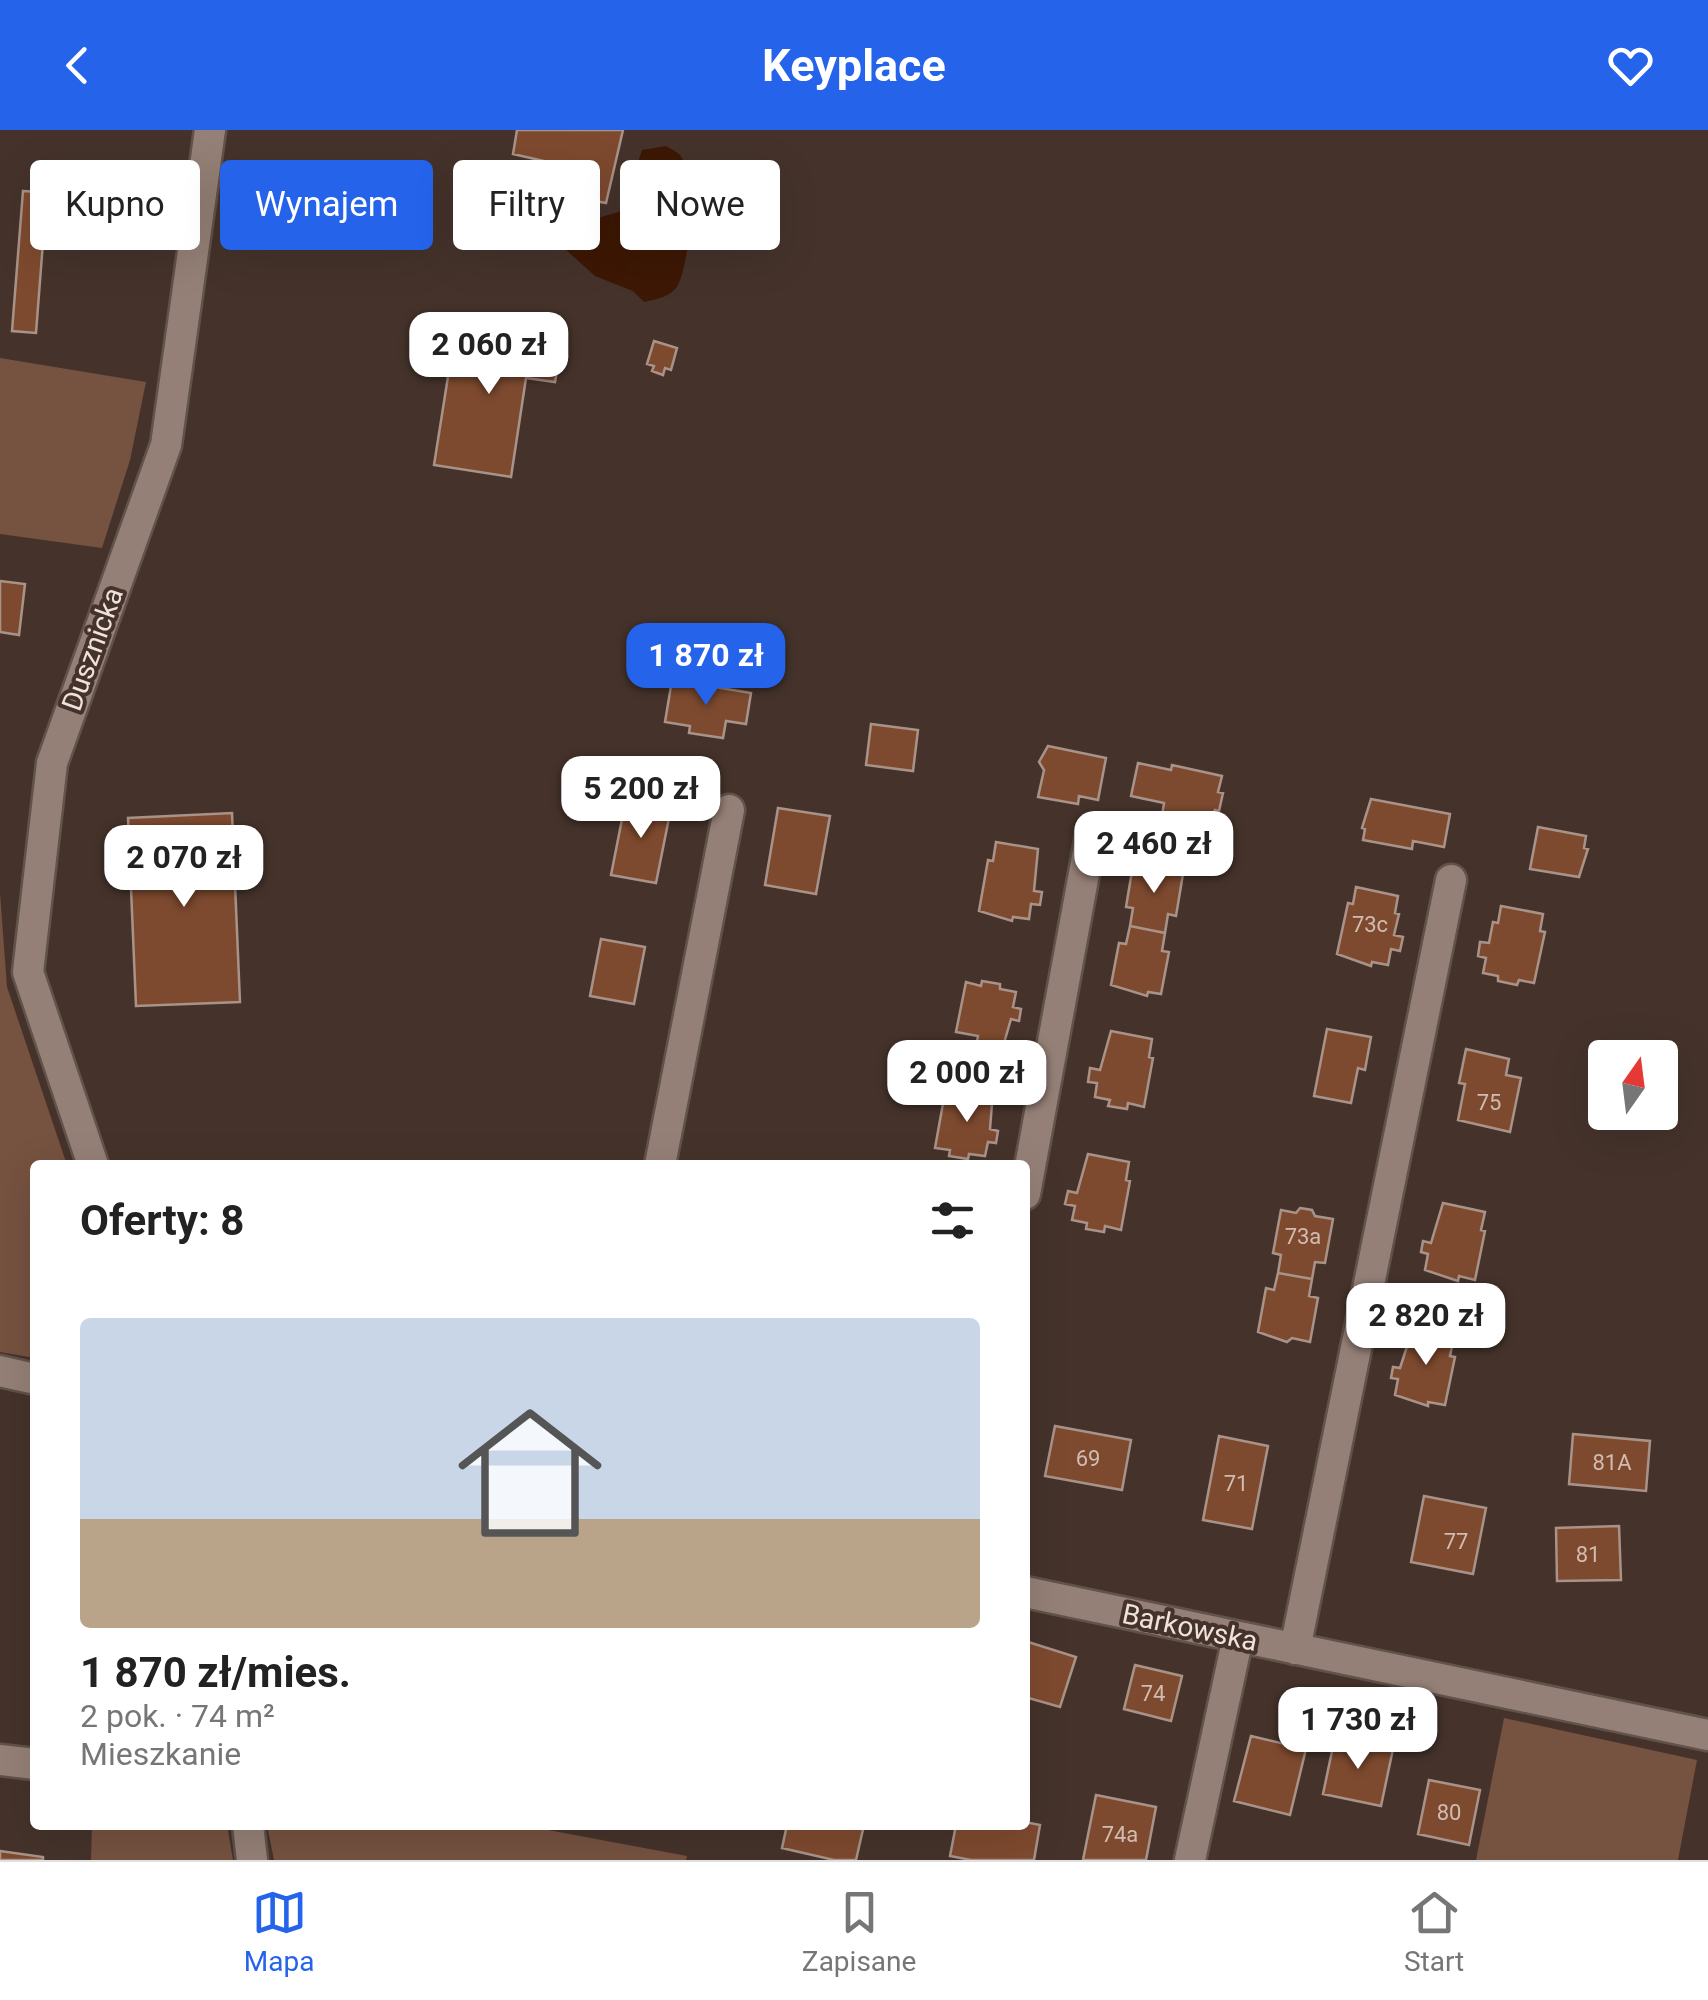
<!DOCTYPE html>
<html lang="pl">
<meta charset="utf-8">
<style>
body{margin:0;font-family:Roboto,sans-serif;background:#f2f2f2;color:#222;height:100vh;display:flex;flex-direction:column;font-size:38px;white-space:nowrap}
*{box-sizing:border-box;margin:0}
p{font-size:32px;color:#767676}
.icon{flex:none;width:55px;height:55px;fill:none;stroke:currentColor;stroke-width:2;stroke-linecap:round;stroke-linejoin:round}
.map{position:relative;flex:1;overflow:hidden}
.sheet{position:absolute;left:30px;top:1030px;width:1000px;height:670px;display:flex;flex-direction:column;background:#fff;border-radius:10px;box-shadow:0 10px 40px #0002}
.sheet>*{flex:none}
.banner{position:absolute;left:30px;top:30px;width:1000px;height:90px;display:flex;gap:20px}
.needle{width:65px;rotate:14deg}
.controls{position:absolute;left:1588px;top:910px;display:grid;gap:20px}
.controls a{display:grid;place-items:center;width:90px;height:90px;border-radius:10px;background:#fff;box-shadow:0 10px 40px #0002;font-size:50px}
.price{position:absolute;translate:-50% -85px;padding:0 22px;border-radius:20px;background:#fff;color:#222;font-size:32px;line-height:65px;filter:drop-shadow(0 2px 5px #0008)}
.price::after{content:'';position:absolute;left:50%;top:60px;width:30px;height:22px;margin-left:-15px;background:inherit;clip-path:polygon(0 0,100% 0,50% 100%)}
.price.active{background:#2563eb;color:#fff}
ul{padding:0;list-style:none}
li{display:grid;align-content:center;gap:20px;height:530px;padding:0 50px}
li+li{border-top:2px solid #e0e0e0}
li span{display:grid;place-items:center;height:310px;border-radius:10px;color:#555}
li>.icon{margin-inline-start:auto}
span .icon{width:180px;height:180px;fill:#fffc;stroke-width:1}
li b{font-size:42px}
h2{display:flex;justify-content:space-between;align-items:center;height:120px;padding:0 50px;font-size:42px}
.chip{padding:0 35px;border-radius:10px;background:#fff;box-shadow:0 10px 40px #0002;font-size:35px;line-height:90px}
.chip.active{background:#2563eb;color:#fff}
header{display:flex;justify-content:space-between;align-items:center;height:130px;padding:0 50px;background:#2563eb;color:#fff;font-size:45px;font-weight:700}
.tabs{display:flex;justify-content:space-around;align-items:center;height:140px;border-top:2px solid #e0e0e0;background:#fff;font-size:28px;color:#767676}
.tabs a{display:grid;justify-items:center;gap:5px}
.tabs .active{color:#2563eb}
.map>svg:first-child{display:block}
</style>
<header><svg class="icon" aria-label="back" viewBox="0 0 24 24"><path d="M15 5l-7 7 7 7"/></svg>Keyplace<svg class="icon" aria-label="heart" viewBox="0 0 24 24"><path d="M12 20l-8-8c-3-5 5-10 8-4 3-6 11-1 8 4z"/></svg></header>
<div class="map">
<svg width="1708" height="1730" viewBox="0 0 1708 1730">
<rect width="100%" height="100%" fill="#45332b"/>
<!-- green -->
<path fill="#765240" d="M 0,228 L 146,252 L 130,330 L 102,418 L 0,404 Z
M 0,763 L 7,857 L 67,1035 L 35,1035 L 35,1228 L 0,1222 Z
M 1504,1588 L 1697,1630 L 1678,1730 L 1476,1730 Z
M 92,1695 L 227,1695 L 233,1730 L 91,1730 Z
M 267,1695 L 521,1695 L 687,1726 L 686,1730 L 274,1730 Z"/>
<!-- water -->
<path fill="#3d1804" d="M 666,16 C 670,18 675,21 679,24 C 699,45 690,130 678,155 C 671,167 657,169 644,172 L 633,161 L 595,146 L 566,120 L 570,103 L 581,87 L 601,87 L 622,81 L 642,20 Z"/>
<!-- building -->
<path fill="#7e4a2f" stroke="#a99389" stroke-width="2.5" d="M 517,0 L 623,0 L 606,73 L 578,68 L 583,40 L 513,24 Z
M 23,61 L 72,64 L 70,88 L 45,86 L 36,203 L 12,201 Z
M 456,196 L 562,212 L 555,252 L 526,248 L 511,347 L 434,335 Z
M 654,211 L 677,218 L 671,240 L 665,238 L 663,245 L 652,241 L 654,236 L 647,234 Z
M 0,451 L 25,454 L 19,505 L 0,502 Z
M 672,550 L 751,563 L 746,594 L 726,591 L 723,608 L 689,603 L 690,596 L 665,592 Z
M 871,594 L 918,600 L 913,641 L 866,635 Z
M 1048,616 L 1106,628 L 1098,670 L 1079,666 L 1078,674 L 1038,667 L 1044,640 L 1039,632 Z
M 1138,633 L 1171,640 L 1172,635 L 1222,646 L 1218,662 L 1223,663 L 1219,681 L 1215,680 L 1211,696 L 1195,693 L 1193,701 L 1182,698 L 1183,691 L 1162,686 L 1164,673 L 1131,666 Z
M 626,669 L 671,678 L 656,753 L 611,745 Z
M 1371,669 L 1450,684 L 1444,717 L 1413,711 L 1412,719 L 1363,710 L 1365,699 L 1362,698 Z
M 778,678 L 830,686 L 816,764 L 765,755 Z
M 232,683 L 240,872 L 136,876 L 128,688 Z
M 1538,697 L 1586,706 L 1584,718 L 1588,719 L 1579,747 L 1530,739 Z
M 996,712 L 1038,719 L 1034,761 L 1042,762 L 1040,775 L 1031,774 L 1029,789 L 1013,787 L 1012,791 L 979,781 L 988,730 L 993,731 Z
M 1152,733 L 1170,736 L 1169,741 L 1183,744 L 1176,786 L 1168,784 L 1165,803 L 1130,796 L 1133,778 L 1126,777 L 1133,735 L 1151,738 Z
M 1356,757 L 1398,766 L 1395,783 L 1399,784 L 1394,805 L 1403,807 L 1400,821 L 1391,819 L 1388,835 L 1372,832 L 1371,836 L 1337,824 L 1348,773 L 1353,774 Z
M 1501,776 L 1543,784 L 1540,801 L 1545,802 L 1534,853 L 1519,850 L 1517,855 L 1498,851 L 1498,846 L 1483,843 L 1486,828 L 1478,826 L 1480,812 L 1489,813 L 1493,792 L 1498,793 Z
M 1130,796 L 1165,803 L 1162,821 L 1169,822 L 1161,864 L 1148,862 L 1147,866 L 1111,855 L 1119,813 L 1126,814 Z
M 601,809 L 645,817 L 634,874 L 590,866 Z
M 982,851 L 1000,854 L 1000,859 L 1016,862 L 1013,877 L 1021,879 L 1019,891 L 1011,889 L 1000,927 L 975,922 L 978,906 L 956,902 L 966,852 L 981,856 Z
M 1327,899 L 1371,907 L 1365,940 L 1358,938 L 1351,973 L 1314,966 Z
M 1111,901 L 1152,909 L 1149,927 L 1153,928 L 1144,977 L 1128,973 L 1127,979 L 1108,976 L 1110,970 L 1095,967 L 1097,953 L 1088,952 L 1090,938 L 1100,940 Z
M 1466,919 L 1509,929 L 1506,945 L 1521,948 L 1510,1002 L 1458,990 L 1465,954 L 1459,953 Z
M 968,956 L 993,961 L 990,999 L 998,1001 L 996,1013 L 988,1012 L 985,1026 L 969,1024 L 968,1029 L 949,1026 L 950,1020 L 935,1018 L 944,968 L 965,972 Z
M 1088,1024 L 1129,1032 L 1126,1050 L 1130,1051 L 1121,1100 L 1105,1096 L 1104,1102 L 1086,1099 L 1087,1093 L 1072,1090 L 1075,1076 L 1065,1074 L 1068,1061 L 1077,1063 Z
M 1443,1073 L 1485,1082 L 1481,1100 L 1485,1101 L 1475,1150 L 1459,1146 L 1458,1151 L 1425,1140 L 1428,1124 L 1421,1122 L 1423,1111 L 1431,1113 Z
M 1300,1078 L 1312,1080 L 1315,1086 L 1333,1089 L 1325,1133 L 1315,1132 L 1312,1149 L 1278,1143 L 1281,1125 L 1273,1123 L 1281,1080 L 1296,1083 Z
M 1278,1143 L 1312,1149 L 1309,1166 L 1318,1168 L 1310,1212 L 1292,1208 L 1287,1212 L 1258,1202 L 1266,1158 L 1274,1160 Z
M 1413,1198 L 1454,1207 L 1450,1226 L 1455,1227 L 1445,1275 L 1428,1272 L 1428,1276 L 1395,1265 L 1398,1249 L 1391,1248 L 1393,1237 L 1400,1238 Z
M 1055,1296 L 1131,1310 L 1122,1360 L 1045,1346 Z
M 1573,1304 L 1650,1311 L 1646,1361 L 1569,1354 Z
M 1219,1306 L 1268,1316 L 1252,1399 L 1203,1390 Z
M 1424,1366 L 1486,1378 L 1473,1444 L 1411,1432 Z
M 1619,1396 L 1621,1450 L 1557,1451 L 1556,1398 Z
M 1025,1511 L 1076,1527 L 1060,1577 L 1025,1567 Z
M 1135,1535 L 1182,1546 L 1171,1591 L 1124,1579 Z
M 1251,1606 L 1306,1619 L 1290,1685 L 1234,1671 Z
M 1335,1607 L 1393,1619 L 1381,1676 L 1323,1664 Z
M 1429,1650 L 1480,1660 L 1469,1715 L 1418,1704 Z
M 1096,1665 L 1156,1677 L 1146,1730 L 1083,1730 Z
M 1025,1692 L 1040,1695 L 1034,1730 L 971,1730 L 950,1726 L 956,1695 L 1025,1695 Z
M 787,1695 L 864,1695 L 856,1730 L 834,1730 L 782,1718 Z
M 0,1721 L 43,1727 L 43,1730 L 0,1730 Z"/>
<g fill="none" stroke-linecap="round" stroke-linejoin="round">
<defs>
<path id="minor" d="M 93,1035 L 28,842 L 52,633 L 166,315 L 210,0
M 660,1035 L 729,680
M 1025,1064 L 1092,700
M 0,1241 L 35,1249
M 1025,1462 L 1708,1605
M 1295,1519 L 1451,750
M 0,1630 L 35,1634
M 248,1695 L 252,1730
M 1190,1730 L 1238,1507"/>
</defs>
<!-- minor casing -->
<use href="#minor" stroke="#61524b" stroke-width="35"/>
<!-- minor -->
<use href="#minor" stroke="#958077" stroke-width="30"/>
</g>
<g text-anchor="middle" stroke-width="8" stroke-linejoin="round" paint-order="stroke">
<!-- number labels -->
<g font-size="22" fill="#d1bcb1">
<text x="1370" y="802">73c</text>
<text x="1489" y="980">75</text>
<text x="1303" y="1114">73a</text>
<text x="1088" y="1336">69</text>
<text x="1612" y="1340">81A</text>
<text x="1236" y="1361">71</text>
<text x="1456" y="1419">77</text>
<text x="1588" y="1432">81</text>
<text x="1153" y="1571">74</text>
<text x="1449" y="1690">80</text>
<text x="1120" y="1712">74a</text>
</g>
<!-- street labels -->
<g font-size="28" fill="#ede2dc" stroke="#45332b">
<text transform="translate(92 519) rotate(-70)" y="10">Dusznicka</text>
<text transform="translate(1190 1497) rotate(12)" y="10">Barkowska</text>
</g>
</g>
</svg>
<div class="controls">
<a><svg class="needle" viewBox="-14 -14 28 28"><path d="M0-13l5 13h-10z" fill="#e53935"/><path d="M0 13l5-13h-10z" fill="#767676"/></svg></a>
</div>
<b class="price" style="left:489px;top:267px">2 060 zł</b>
<b class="price active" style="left:706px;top:578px">1 870 zł</b>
<b class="price" style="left:641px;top:711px">5 200 zł</b>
<b class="price" style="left:1154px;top:766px">2 460 zł</b>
<b class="price" style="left:184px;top:780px">2 070 zł</b>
<b class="price" style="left:967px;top:995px">2 000 zł</b>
<b class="price" style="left:1426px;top:1238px">2 820 zł</b>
<b class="price" style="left:1358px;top:1642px">1 730 zł</b>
<div class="banner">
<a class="chip">Kupno</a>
<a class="chip active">Wynajem</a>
<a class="chip">Filtry</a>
<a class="chip">Nowe</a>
</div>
<section class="sheet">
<h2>Oferty: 8<svg class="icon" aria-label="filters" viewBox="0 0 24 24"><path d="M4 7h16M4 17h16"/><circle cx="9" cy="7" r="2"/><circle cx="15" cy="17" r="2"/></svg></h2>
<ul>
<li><span style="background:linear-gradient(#c9d6e8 65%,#b9a48a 0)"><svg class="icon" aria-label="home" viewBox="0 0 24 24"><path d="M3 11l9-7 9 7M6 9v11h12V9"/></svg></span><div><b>1 870 zł/mies.</b><p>2 pok. · 74 m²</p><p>Mieszkanie</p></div></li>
</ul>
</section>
</div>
<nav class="tabs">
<a class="active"><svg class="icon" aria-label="map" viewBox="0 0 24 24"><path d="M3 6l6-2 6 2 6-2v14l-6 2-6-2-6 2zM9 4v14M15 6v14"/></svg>Mapa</a>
<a><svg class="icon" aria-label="saved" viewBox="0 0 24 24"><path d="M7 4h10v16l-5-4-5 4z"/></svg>Zapisane</a>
<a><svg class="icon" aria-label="home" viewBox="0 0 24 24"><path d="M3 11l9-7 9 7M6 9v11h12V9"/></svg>Start</a>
</nav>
